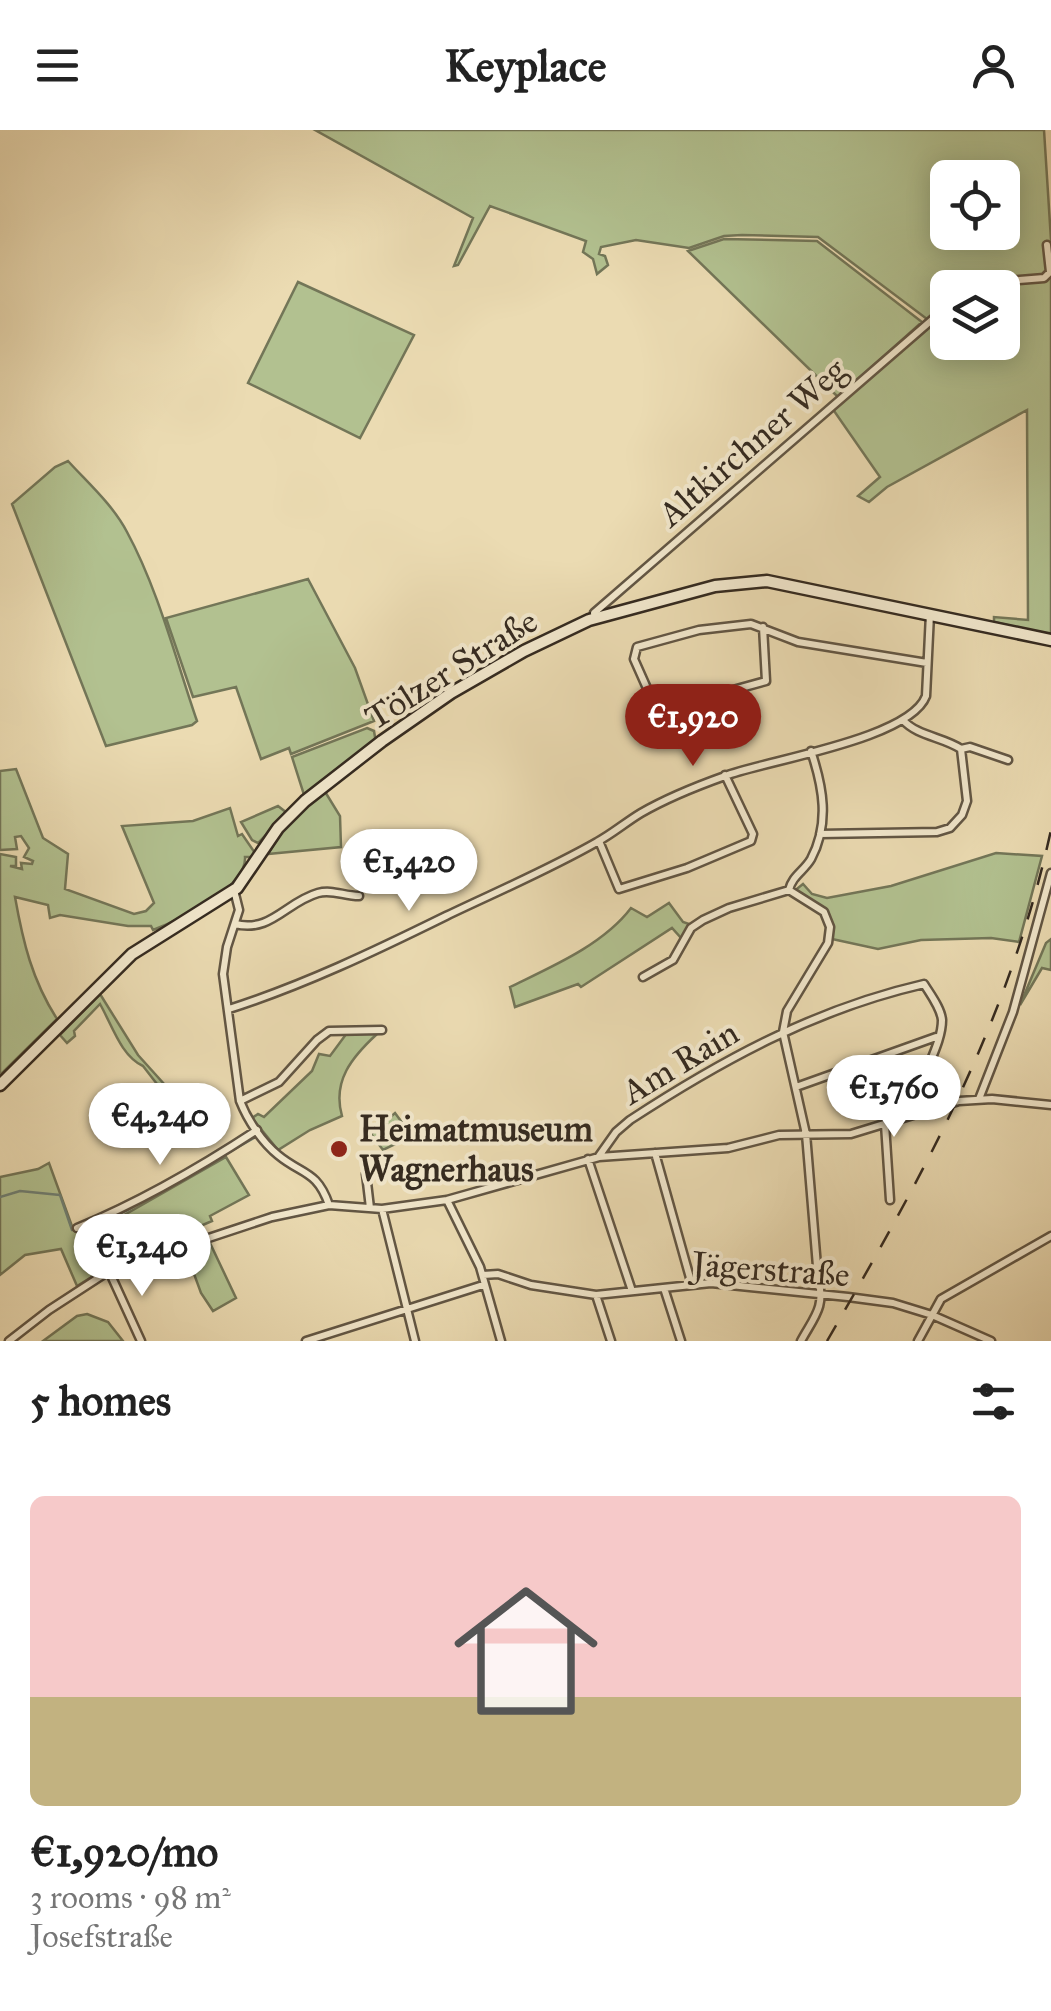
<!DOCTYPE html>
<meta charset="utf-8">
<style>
body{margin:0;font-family:"IM FELL Great Primer",serif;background:#f2f2f2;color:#222;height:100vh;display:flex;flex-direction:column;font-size:38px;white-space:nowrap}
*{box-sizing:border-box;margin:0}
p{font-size:32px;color:#767676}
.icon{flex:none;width:55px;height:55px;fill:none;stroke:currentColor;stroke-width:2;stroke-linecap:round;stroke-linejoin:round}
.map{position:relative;height:1211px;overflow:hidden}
.side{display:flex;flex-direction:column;background:#fff;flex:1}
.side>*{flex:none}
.buttons{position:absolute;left:930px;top:30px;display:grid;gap:20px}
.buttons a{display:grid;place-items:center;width:90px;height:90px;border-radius:15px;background:#fff;box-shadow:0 5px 25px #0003;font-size:50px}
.price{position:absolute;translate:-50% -85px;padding:0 22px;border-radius:35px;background:#fff;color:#222;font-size:32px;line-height:65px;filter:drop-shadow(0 2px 5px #0008)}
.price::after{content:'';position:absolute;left:50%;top:60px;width:30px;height:22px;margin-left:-15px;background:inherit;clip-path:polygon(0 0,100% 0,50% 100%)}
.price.selected{background:#8f2418;color:#fff}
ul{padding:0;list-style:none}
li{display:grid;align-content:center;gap:20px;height:530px;padding:0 30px}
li+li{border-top:2px solid #e0e0e0}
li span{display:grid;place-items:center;height:310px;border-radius:15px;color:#555}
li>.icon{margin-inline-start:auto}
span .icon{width:180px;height:180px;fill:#fffc;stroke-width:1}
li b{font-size:42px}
h2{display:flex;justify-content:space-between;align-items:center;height:120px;padding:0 30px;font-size:42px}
header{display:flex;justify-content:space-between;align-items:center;height:130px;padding:0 30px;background:#fff;font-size:45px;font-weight:700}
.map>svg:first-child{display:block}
</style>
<header><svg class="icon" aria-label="menu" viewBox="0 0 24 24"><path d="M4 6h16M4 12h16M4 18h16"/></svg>Keyplace<svg class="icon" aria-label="person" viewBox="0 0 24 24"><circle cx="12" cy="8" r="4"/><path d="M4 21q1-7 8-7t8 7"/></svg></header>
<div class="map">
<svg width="1051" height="1211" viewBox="0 0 1051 1211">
<rect width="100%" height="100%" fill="#ebdbb2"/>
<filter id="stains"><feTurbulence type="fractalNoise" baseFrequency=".002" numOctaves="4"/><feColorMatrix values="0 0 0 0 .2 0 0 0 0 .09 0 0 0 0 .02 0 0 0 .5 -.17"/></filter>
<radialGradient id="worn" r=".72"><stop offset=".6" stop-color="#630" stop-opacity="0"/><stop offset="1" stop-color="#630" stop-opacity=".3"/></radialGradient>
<!-- green -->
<path fill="#b2c190" stroke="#737658" stroke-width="2.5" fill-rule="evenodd" d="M 315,0 L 1044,0 L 1051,110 L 1051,505 L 994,492 L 994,487 L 1028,490 L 1027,280 L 887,357 L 869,372 L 858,366 L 880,347 L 832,278 L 931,192 L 818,107 L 742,105 L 724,106 L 689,118 L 636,110 L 601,117 L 599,124 L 605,126 L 608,135 L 597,144 L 593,129 L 583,122 L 586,111 L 490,76 L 458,135 L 454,136 L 473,88 ZM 948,48 L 1002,48 L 1002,102 L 948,102 ZM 948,158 L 1002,158 L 1002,212 L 948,212 Z
M 724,109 L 817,111 L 922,192 L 838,267 L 688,121 Z
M 298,152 L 414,205 L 360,308 L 248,253 Z
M 68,331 C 88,353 113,375 127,402 C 158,459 176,530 197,591 L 192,595 L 106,616 L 12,374 L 55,337 Z
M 308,449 L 355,538 L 374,591 L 291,624 L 289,618 L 261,629 L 236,557 L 193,567 L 166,488 Z
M 367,598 L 374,601 L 376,613 L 305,668 L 292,627 Z
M 16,639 L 43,708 L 68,724 L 65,759 L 134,784 L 146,781 L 154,773 L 122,696 L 193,691 L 230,678 L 238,706 L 242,704 L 255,723 L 251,727 L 245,727 C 247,758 179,790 153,800 L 151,796 L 128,796 L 60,785 L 50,788 L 48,775 L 15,767 C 23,812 32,850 57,889 L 0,945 L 0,724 L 16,727 L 16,736 L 10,736 L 22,739 L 21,733 L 32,734 L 33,731 L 24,727 L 29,718 L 21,706 L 15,707 L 17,719 L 0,720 L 0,641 Z
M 324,660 L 340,686 L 341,717 L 268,724 L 290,688 Z
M 278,676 L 287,683 L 258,713 L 252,710 L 241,692 Z
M 996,723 L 1042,726 L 1019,812 L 991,808 L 921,810 L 878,819 L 832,809 C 833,780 815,775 793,762 L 803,754 L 812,764 L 827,768 L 891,756 Z
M 669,773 L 683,792 L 689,794 L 682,809 L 672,798 L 581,857 L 578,854 L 515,877 L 510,857 C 551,837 603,815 631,778 L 647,787 Z
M 1051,809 L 1051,840 L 1042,838 L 1020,875 L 1046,813 Z
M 100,864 L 138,925 L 192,985 L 185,990 L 143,936 C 121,926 112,895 100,874 L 74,901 L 75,906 L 67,913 L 60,905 Z
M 347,903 L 377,904 C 352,927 332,951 342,986 L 310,1000 L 278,1020 L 252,988 L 258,984 L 264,987 L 312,941 L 319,924 L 330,926 Z
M 395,983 L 412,1006 L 383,1020 L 371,1004 Z
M 226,1027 L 249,1065 L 210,1086 L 212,1091 L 198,1097 L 200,1104 L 192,1111 L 108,1137 L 77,1156 L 61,1119 L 25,1125 L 0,1145 L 0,1047 L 38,1039 L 49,1033 L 73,1099 L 115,1086 L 117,1089 Z
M 210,1113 L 236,1168 L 213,1181 L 201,1163 L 186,1122 Z
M 87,1184 L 108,1192 L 123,1211 L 43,1211 L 77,1186 Z"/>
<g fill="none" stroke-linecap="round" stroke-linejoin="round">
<!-- stream -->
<path stroke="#708175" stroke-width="2.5" d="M 0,1067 L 20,1061 L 60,1065 L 72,1100
M 80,1101 L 128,1080 L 254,1008"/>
<defs>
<path id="minor" d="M 974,158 L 992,152 L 1044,148 L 1050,142 L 1047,115
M 595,487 L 594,483 L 948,176
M 763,497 L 766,551 L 668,578 L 660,579 L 654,574 L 634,529 L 637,517 L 699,500 L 751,494 L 798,512 L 927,533
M 961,619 L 970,617 L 1008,630
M 820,704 L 937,702 L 950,698 L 962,685 L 967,671 L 961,619 C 943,607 917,606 903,590
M 599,711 L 619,759 L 687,738 L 751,711 L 753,704 L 725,645
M 234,760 L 239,780 L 227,817 L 223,844 L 240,971 C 248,991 262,1012 278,1025 C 302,1045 317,1040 329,1075
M 789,760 L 824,782 L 830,797 L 828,813 L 787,881 L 783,902 L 806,1004 L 818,1148 C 826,1177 814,1187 801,1211
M 789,760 C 792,746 804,741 811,729 C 830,693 823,657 811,621
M 235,794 C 271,803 286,772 318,763 C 332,759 344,766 359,766
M 643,847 L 673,830 L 691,798 L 703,790 L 729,778 L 789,760
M 229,879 C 304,855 375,821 446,786 C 496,762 548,740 597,712 C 612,704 626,692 641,683 C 667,668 697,656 725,646 C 768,630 910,609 926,566 L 930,484
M 796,957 L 936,907
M 979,969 L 1013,882 L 1051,743
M 240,971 L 279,952 L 317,910 L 329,901 L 382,900
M 885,994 L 890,1070
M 655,1023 L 692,1155
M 599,1026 L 616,1002 L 630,990 C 722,930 815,879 924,854 C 930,864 941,878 942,890 C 942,919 915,951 917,984
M 588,1029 L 632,1161
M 366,1044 L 370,1078
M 447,1070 L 480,1137 L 501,1211
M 382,1079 L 415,1211
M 77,1098 C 140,1072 199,1038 257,1000
M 109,1141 L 141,1211
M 483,1145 L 498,1144 L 531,1155 L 596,1165 L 711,1153 L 848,1167 L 893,1173 L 932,1185 L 991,1211
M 664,1158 L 681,1211
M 596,1165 L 611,1211
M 9,1211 L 49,1180 L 109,1141 L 272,1087 L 329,1075 L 382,1079 L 447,1070 L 599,1027 L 728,1018 L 779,1005 L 851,1004 L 959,971 L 992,969 L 1051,975
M 306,1211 L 483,1155
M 918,1211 L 941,1169 L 1051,1106"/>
<path id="secondary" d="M 0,955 L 132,824 L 237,758 L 278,698 L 305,671 L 382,611 L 451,563 L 524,521 L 589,490 L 715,456 L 767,451 L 1051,510"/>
</defs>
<!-- minor casing -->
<use href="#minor" stroke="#625644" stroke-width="11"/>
<!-- secondary casing -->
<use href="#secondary" stroke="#342a20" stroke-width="15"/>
<!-- minor -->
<use href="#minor" stroke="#f2e8cd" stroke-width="6"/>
<!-- secondary -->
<use href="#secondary" stroke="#f2e8cd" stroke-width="10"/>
<!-- rail -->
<path stroke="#342a20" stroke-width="2.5" stroke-dasharray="18 18" stroke-linecap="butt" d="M 827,1211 C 924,1043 1009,892 1051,700"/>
</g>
<!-- markers -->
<circle fill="#8f2418" stroke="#f2e8cd" stroke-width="4" cx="339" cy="1019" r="10"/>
<g text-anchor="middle" stroke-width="8" stroke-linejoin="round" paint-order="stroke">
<!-- street labels -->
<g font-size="35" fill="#342a20" stroke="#f2e8cd">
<text transform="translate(752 312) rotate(-41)" y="12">Altkirchner Weg</text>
<text transform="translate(451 539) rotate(-32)" y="12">Tölzer Straße</text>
<text transform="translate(680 932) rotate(-31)" y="12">Am Rain</text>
<text transform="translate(771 1139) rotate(4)" y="12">Jägerstraße</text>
</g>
<!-- poi labels -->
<g font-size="35" font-weight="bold" fill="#342a20" stroke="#f2e8cd" text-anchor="start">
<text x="359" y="1011">Heimatmuseum<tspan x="359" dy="40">Wagnerhaus</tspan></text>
</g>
</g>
<rect width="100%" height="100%" filter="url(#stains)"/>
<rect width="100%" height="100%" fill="url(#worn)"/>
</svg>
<div class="buttons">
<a><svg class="icon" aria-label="locate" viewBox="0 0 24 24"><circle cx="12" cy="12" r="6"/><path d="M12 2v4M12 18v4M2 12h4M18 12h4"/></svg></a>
<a><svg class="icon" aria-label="layers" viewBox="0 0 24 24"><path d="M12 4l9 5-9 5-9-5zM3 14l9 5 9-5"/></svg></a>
</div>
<b class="price selected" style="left:693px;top:639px">€1,920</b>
<b class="price" style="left:409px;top:784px">€1,420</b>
<b class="price" style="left:894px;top:1010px">€1,760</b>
<b class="price" style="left:160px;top:1038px">€4,240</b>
<b class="price" style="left:142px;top:1169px">€1,240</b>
</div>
<section class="side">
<h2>5 homes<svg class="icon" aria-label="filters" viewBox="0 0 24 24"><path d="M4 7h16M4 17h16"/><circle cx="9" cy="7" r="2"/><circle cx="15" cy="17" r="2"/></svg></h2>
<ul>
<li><span style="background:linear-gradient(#f6c9c9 65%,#c2b280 0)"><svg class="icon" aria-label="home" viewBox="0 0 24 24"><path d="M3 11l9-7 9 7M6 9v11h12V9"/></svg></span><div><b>€1,920/mo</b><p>3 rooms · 98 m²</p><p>Josefstraße</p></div></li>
</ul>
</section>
